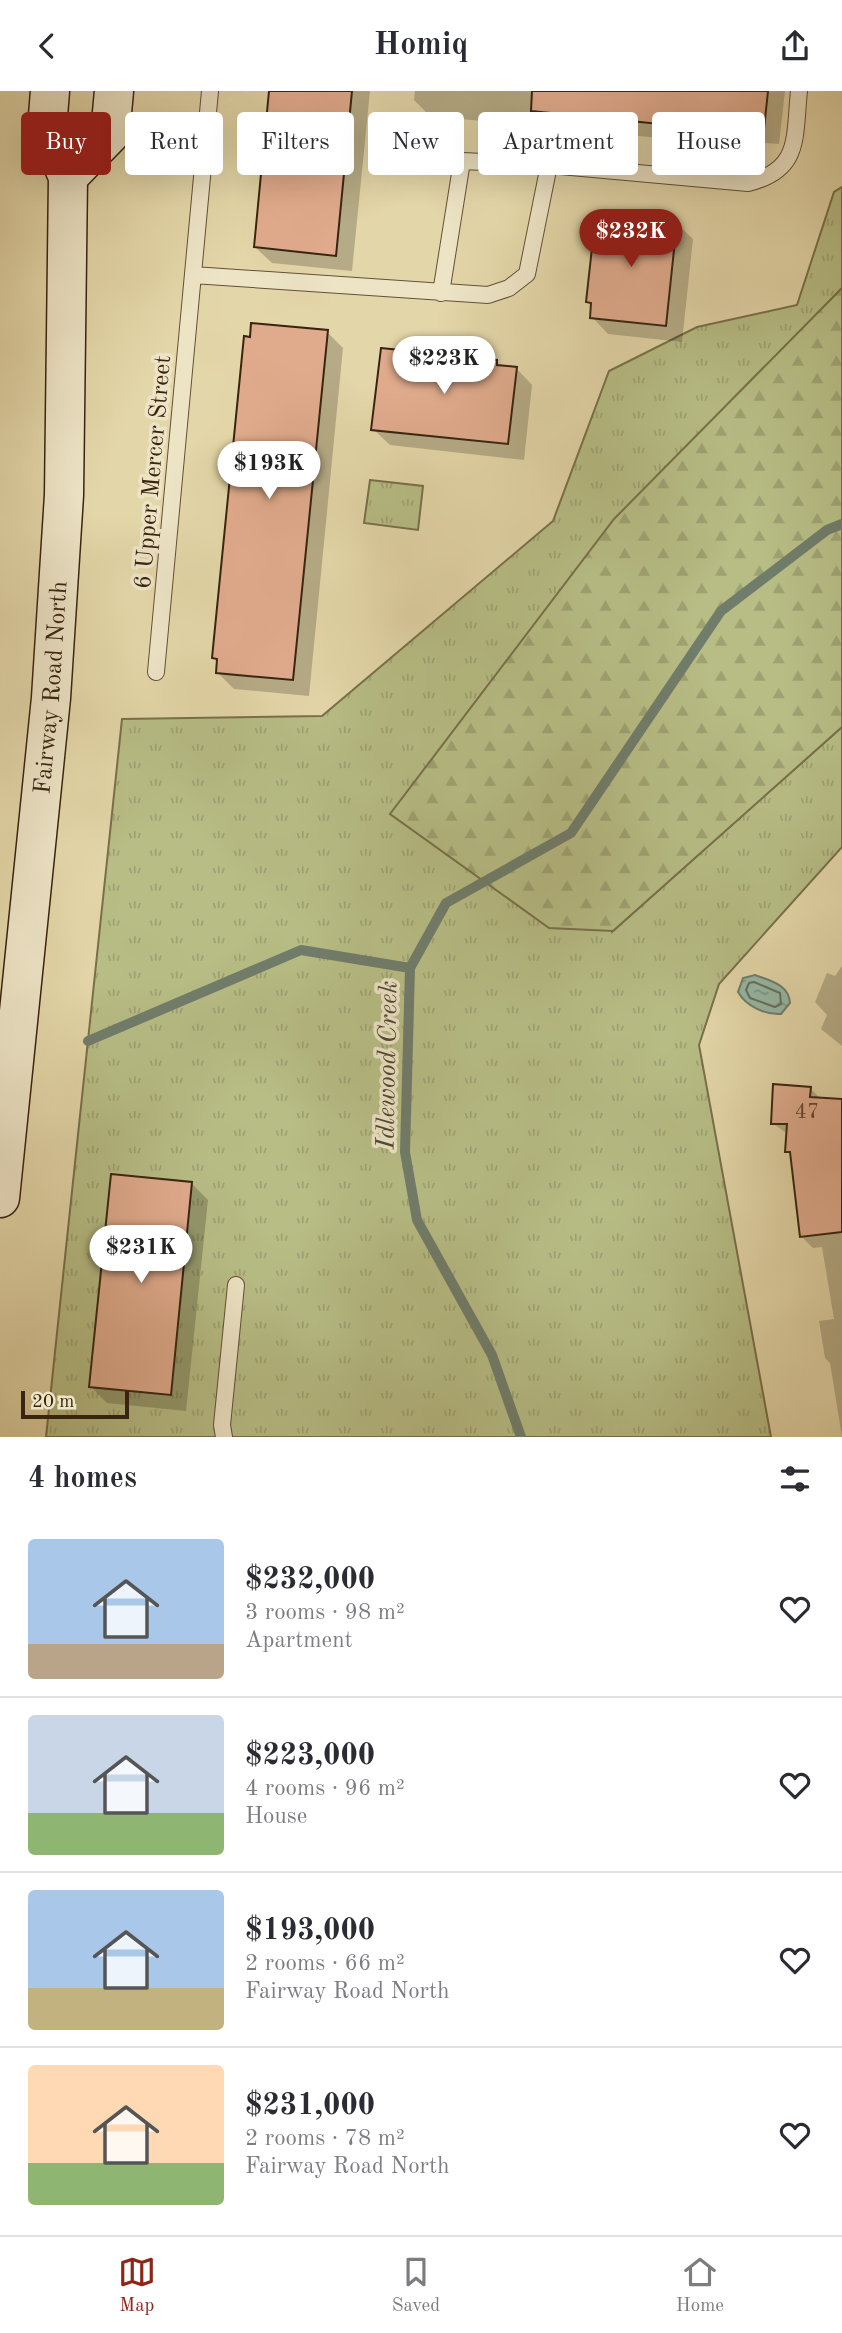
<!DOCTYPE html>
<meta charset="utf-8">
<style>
body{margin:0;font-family:"Old Standard TT",serif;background:#f2f2f3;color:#2b2b33;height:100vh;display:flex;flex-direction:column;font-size:26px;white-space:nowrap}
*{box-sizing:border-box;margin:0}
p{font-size:23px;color:#7c7c81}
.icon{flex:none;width:38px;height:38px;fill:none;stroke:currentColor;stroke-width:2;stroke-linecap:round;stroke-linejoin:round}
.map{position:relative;height:1346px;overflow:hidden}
.side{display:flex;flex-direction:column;background:#fff;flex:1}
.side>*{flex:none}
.banner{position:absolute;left:21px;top:21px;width:802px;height:63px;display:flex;gap:14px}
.scale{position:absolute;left:21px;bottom:18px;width:108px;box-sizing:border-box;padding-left:7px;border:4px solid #382410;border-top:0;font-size:19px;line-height:24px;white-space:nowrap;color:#382410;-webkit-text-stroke:5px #ede4c6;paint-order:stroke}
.price{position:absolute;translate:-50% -60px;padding:0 16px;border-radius:24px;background:#fff;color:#222;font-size:23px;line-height:46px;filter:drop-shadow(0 2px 4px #0008)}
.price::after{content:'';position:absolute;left:50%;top:42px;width:21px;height:16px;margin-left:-10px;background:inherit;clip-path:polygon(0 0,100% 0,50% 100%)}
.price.current{background:#8f2418;color:#fff}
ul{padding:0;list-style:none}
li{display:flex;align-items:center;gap:21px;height:175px;padding:0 28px}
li+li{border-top:2px solid #e1e1e2}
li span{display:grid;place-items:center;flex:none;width:196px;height:140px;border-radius:7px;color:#555}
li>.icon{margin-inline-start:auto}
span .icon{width:84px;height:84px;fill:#fffc;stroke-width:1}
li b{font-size:30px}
h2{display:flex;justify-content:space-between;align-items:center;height:84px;padding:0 28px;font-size:30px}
.chip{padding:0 24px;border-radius:7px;background:#fff;box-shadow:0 7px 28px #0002;font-size:24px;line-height:63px}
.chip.current{background:#8f2418;color:#fff}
header{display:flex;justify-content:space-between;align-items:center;height:91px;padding:0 28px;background:#fff;font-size:32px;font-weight:700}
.tabs{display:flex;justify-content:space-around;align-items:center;height:98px;border-top:2px solid #e1e1e2;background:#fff;font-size:19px;color:#7c7c81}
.tabs a{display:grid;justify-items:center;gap:4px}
.tabs .current{color:#8f2418}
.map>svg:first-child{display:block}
</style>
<header><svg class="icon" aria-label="back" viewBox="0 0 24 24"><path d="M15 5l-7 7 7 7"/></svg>Homiq<svg class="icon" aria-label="share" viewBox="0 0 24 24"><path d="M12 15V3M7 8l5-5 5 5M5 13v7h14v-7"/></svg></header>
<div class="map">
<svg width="842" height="1346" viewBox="0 0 842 1346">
<defs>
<pattern id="grass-tufts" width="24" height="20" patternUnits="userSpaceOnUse" patternTransform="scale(1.75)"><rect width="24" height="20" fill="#b7bd85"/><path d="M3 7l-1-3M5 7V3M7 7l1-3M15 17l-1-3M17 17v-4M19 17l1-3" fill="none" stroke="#9ea272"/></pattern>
<pattern id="forest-firs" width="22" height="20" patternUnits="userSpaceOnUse" patternTransform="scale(1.75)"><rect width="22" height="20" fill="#b7bd85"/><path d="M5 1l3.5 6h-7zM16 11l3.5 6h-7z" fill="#9ea272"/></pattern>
<pattern id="water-ripples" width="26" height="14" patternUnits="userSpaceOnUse" patternTransform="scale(1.75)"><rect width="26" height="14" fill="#95b9a7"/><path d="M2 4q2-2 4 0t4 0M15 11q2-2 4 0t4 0" fill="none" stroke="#7b9687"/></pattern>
</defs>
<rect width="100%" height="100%" fill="#e3d6a8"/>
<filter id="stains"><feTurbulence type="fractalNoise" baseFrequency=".00286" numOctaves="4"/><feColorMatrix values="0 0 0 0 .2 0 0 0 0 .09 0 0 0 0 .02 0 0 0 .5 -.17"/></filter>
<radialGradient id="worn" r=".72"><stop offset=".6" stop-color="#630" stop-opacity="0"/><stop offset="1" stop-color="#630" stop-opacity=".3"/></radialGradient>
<!-- grass -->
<path fill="url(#grass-tufts)" stroke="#78704a" stroke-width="2" d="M 842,96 L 842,197 L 822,220 L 613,840 L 842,636 L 842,756 L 719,893 L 699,954 L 771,1346 L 46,1346 L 122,628 L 322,625 L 553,430 L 609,280 L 697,236 L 797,214 L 834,101 Z
M 370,389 L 423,395 L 418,439 L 364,432 Z"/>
<!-- forest -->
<path fill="url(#forest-firs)" stroke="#78704a" stroke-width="2" d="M 842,197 L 842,636 L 613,840 L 549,837 L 390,723 L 614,428 Z"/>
<!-- water -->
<path fill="url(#water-ripples)" stroke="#707d6b" stroke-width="2" d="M 755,884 C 770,890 789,893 790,912 L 781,923 C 765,924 746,915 738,901 L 743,887 Z"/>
<!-- shadow -->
<path fill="#0003" d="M 271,0 L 370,0 L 352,180 L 272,172 L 255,156 Z
M 415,0 L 785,0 L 779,53 L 765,52 L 764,57 L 430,25 L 414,9 Z
M 676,132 L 693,148 L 682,251 L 608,243 L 592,226 L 593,216 L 588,211 Z
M 327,241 L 343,257 L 309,605 L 234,598 L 217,581 L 218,571 L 214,566 Z
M 496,271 L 501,276 L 516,277 L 532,294 L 524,369 L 390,354 L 373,338 Z
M 842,875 L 842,955 L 821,938 L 827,924 L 815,911 L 827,882 L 835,885 Z
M 810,997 L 821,1008 L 842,1009 L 842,1346 L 830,1272 L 825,1267 L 819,1230 L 834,1228 L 822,1156 L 813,1157 L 802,1146 L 792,1065 L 787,1060 L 788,1043 L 772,1032 Z
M 192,1093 L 208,1109 L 186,1320 L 107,1312 L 91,1296 Z"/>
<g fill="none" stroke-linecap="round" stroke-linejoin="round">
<!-- shore -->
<path stroke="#666e5c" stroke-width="2" d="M 754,891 L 780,902 L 781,913 L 775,916 L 750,907 L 746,899 L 749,892 Z"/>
<!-- stream -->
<path stroke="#707d6b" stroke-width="10" d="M 88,950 L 301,859 L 410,877
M 521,1346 L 492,1264 L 417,1129 L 405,1061 L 410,877 L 446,812 L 571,742 L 721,520 L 827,439 L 842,433"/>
</g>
<!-- building -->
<path fill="#e0ab8d" stroke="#382410" stroke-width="2" d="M 269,0 L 352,0 L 336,165 L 254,156 Z
M 532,0 L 768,0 L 764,38 L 749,37 L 749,42 L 531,20 Z
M 596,121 L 677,130 L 666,235 L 590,227 L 591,212 L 586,211 Z
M 251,232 L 328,239 L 293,589 L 216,582 L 217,568 L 212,567 L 244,245 L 250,246 Z
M 381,257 L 497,269 L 497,274 L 517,276 L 508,353 L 371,339 Z
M 773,993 L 811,996 L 810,1006 L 842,1008 L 842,1141 L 800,1146 L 790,1061 L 785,1061 L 787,1033 L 771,1033 Z
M 111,1083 L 192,1091 L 171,1304 L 89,1296 Z"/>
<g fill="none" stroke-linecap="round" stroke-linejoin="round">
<defs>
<path id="lane" d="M 193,184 L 488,204 L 509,197 L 527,183 L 549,74
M 441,202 L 462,70 L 549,74 L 748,92 C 801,79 794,47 799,0
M 156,581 L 210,0
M 224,1346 L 222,1334 L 236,1194"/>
<g id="secondary">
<path d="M 68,86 L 110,43 L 114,0"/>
<path id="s1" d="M 0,1107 L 51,607 L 64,404 L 68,86 L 47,37 L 50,0"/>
</g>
</defs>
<!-- lane casing -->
<use href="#lane" stroke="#635036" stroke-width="18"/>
<!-- secondary casing -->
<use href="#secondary" stroke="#382410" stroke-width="41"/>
<!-- lane -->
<use href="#lane" stroke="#ede4c6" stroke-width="16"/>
<!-- secondary -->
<use href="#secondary" stroke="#ede4c6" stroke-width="38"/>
</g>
<g text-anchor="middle" stroke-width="7" stroke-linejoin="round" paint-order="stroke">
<!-- number labels -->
<g font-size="21" fill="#62462f">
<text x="807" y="1027">47</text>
</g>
<!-- street labels -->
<g font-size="24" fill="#382410" stroke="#ede4c6">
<text transform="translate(152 381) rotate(-85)" y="8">6 Upper Mercer Street</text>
<text dy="8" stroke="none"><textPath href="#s1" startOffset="513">Fairway Road North</textPath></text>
</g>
<!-- water labels -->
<g font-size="26" font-style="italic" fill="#4f4936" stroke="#ede4c6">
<text transform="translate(386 974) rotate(-89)" y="9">Idlewood Creek</text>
</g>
</g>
<rect width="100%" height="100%" filter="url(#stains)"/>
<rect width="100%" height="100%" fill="url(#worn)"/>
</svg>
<div class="scale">20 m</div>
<b class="price current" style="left:631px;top:178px">$232K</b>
<b class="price" style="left:444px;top:305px">$223K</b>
<b class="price" style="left:269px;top:410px">$193K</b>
<b class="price" style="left:141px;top:1194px">$231K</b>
<div class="banner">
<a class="chip current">Buy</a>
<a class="chip">Rent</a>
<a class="chip">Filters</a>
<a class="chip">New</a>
<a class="chip">Apartment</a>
<a class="chip">House</a>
</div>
</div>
<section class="side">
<h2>4 homes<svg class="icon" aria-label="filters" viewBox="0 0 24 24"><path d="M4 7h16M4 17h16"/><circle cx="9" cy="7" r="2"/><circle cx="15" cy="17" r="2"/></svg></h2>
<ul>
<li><span style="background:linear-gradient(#a9c7e8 75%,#b9a48a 0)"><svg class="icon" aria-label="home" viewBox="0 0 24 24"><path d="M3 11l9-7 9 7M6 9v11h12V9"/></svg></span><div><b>$232,000</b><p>3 rooms · 98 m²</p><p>Apartment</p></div><svg class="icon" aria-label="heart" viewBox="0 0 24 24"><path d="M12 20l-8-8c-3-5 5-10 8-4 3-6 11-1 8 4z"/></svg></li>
<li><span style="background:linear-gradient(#c9d6e8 70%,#8fb573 0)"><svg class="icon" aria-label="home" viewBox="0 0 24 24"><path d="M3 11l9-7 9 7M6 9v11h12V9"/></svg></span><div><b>$223,000</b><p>4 rooms · 96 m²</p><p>House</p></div><svg class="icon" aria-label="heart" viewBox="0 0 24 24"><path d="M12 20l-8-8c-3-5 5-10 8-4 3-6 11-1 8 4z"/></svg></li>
<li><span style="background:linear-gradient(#a9c7e8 70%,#c2b280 0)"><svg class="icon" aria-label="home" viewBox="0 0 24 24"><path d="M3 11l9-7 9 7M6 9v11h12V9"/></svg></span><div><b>$193,000</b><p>2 rooms · 66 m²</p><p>Fairway Road North</p></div><svg class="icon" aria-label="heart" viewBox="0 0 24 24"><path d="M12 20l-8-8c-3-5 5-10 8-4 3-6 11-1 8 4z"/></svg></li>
<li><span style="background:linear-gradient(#ffd9b3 70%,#8fb573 0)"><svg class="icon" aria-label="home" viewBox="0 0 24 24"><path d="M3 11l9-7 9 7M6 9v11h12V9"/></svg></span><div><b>$231,000</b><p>2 rooms · 78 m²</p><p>Fairway Road North</p></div><svg class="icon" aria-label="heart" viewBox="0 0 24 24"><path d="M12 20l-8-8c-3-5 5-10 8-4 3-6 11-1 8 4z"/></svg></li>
</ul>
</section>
<nav class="tabs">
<a class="current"><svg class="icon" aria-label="map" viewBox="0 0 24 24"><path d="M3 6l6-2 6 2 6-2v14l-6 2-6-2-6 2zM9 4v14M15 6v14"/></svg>Map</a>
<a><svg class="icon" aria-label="saved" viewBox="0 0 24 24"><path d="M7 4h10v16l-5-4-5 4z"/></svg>Saved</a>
<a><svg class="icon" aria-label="home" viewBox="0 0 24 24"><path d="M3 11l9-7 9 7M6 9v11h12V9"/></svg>Home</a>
</nav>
